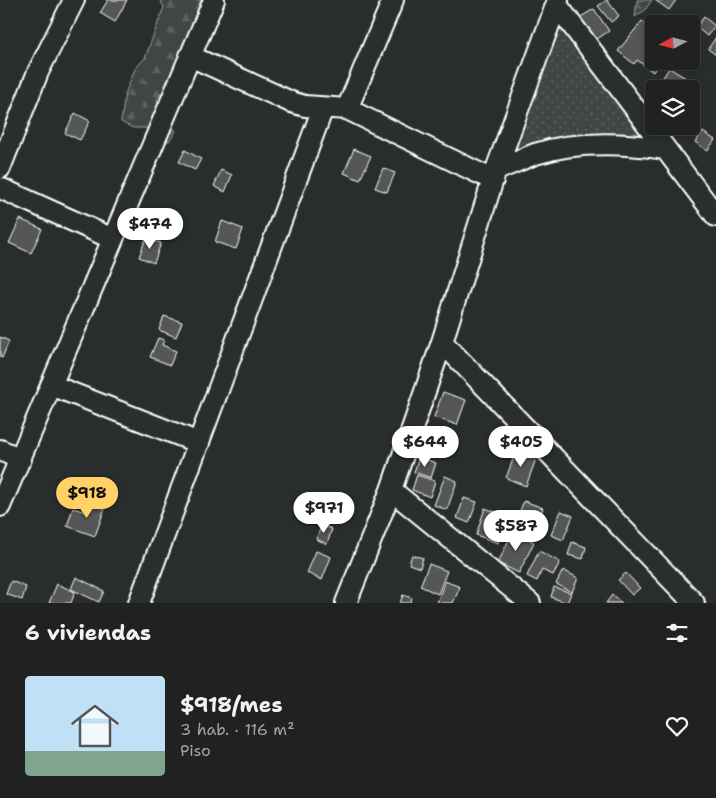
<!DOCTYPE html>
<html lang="es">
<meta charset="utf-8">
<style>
body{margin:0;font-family:"Shantell Sans",sans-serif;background:#2d2f2f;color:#f1f3f6;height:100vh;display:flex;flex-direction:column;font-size:19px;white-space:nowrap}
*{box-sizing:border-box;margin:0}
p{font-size:16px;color:#a2a4a5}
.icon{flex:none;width:28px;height:28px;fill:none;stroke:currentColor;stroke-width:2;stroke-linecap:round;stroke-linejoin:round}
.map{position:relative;height:603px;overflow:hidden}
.panel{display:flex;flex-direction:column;background:#202222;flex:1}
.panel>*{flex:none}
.needle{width:32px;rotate:263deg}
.controls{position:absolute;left:645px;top:15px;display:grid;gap:10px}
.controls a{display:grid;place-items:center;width:55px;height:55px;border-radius:5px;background:#202222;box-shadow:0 2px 8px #0003,0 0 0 1px #3d3f40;font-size:25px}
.price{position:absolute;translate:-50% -42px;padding:0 11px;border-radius:18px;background:#fff;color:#222;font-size:16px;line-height:32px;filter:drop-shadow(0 1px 2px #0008)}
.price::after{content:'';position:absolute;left:50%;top:30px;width:15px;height:11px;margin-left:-8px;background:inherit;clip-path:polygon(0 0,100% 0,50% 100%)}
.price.selected{background:#ffd166;color:#111}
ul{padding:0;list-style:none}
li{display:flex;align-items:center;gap:15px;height:125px;padding:0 25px}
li+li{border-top:1px solid #3d3f40}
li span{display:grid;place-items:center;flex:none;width:140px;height:100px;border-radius:5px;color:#555}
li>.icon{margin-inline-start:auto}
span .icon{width:60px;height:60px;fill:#fffc;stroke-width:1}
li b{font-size:21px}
h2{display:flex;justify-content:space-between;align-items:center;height:60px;padding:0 25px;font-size:21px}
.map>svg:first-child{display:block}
</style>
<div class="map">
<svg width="716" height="603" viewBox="0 0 716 603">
<defs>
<pattern id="grass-dots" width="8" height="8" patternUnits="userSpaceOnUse" patternTransform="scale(1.25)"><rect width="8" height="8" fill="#414445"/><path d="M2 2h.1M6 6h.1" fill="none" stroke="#5e6061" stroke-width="1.8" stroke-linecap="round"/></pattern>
<pattern id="forest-firs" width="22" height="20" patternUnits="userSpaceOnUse" patternTransform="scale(1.25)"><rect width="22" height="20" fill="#414445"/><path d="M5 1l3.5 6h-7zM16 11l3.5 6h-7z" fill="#5e6061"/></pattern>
</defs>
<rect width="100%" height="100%" fill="#2a2d2e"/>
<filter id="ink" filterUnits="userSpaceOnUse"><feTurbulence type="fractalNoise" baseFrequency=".02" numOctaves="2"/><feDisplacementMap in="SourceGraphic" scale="10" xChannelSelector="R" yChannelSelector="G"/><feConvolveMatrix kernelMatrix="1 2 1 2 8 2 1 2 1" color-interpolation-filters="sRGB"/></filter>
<g filter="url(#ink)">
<!-- grass -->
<path fill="url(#grass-dots)" stroke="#a0a2a2" d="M 562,28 L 644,137 L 514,152 L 559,30 Z"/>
<!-- forest -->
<path fill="url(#forest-firs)" stroke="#a0a2a2" d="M 160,0 L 205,0 L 200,20 L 185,41 L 173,78 L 157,99 L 160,111 L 176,131 L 169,141 L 157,138 L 146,128 L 133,128 L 121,122 L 125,94 L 135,69 L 145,58 L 164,7 Z
M 637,0 L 652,0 L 645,10 L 635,17 Z"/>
<!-- building -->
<path fill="#555758" stroke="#fff" d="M 108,0 L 127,0 L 115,22 L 100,13 Z
M 607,0 L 619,16 L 611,22 L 598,6 Z
M 655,0 L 676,0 L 669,10 Z
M 594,9 L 609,31 L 594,41 L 579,18 Z
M 704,17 L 715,26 L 707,36 L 696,27 Z
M 642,21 L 654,30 L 654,61 L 661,61 L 653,72 L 637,60 L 634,64 L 618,51 Z
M 716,37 L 716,55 L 708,49 Z
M 669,68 L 691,81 L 686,89 L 656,89 Z
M 75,113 L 90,121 L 80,140 L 65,133 Z
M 691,113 L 698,118 L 693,124 L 691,123 Z
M 703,132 L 715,140 L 707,151 L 695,142 Z
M 354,149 L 371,156 L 360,180 L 344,173 Z
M 185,150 L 201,159 L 195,170 L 179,162 Z
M 383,168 L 395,173 L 387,192 L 375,188 Z
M 221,170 L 232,175 L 225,192 L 214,186 Z
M 20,219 L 42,229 L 31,253 L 9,243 Z
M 222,221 L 243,229 L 236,249 L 215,242 Z
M 146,238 L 161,243 L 154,263 L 139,257 Z
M 164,316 L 182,322 L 176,337 L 159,330 Z
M 0,337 L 9,341 L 2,358 L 0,357 Z
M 158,338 L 164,340 L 162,345 L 176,351 L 170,365 L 150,357 Z
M 443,392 L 466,400 L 457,425 L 434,417 Z
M 516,451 L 536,459 L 526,486 L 506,478 Z
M 419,457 L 436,463 L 431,478 L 414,472 Z
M 417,475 L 435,481 L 430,497 L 412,490 Z
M 445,476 L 457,481 L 447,510 L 434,505 Z
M 464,498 L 477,502 L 469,523 L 457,518 Z
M 524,501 L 543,508 L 538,521 L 519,513 Z
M 89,503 L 105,508 L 95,536 L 67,526 L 73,508 L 86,512 Z
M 485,508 L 508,517 L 498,543 L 476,535 Z
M 561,511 L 573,516 L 563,540 L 551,535 Z
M 322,525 L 332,529 L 327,544 L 316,539 Z
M 513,531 L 534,542 L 519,573 L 498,563 Z
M 572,542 L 586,547 L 583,559 L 568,555 Z
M 316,551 L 331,557 L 322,580 L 307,573 Z
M 539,551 L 560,562 L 553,575 L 542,570 L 537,581 L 527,576 Z
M 412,555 L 423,558 L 420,568 L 409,564 Z
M 429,564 L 447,571 L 438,594 L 420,586 Z
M 563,570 L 578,578 L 572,592 L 556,584 Z
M 626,573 L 640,588 L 632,595 L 618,580 Z
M 76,577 L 104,591 L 99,602 L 71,589 Z
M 11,581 L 26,587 L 22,600 L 6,594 Z
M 445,581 L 460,587 L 453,603 L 437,603 Z
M 57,584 L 75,592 L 71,603 L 49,603 Z
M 554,587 L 571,593 L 567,603 L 551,597 Z
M 403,595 L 412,598 L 410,603 L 400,603 Z
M 612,595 L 622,603 L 606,603 Z"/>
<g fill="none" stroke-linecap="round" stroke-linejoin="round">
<defs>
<path id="minor" d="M 557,5 L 716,216
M 190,56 L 291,102 L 305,106 L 347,109 L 493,180
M 347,109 L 393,0
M 0,168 L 38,72 L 74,0
M 496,170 C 509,165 522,159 535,154 C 575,141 624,143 665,149
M 0,188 L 113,239
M 442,342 L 694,603
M 51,385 L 199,443
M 0,450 L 21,459
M 391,490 L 530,603
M 0,506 L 214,0
M 139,603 L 323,108
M 346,603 L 391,490 L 442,342 L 496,170 L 558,0"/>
</defs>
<!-- minor casing -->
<use href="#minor" stroke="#fff" stroke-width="24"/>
<!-- minor -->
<use href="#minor" stroke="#2a2d2e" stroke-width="20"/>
</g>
</g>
</svg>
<div class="controls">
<a><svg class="needle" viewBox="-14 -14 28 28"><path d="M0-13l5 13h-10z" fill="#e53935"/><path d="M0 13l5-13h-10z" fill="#a2a4a5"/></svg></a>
<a><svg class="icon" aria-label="layers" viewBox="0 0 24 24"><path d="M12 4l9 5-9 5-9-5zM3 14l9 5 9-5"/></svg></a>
</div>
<b class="price" style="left:150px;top:250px">$474</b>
<b class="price" style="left:425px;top:468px">$644</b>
<b class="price" style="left:521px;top:468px">$405</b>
<b class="price selected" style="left:87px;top:519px">$918</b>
<b class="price" style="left:324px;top:534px">$971</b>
<b class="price" style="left:516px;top:552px">$587</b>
</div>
<section class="panel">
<h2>6 viviendas<svg class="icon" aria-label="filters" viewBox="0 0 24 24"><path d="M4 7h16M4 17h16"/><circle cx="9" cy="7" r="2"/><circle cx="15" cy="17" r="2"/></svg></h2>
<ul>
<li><span style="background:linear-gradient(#bfe0f5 75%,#7fa58c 0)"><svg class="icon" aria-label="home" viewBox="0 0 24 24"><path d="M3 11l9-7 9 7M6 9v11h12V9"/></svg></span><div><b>$918/mes</b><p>3 hab. · 116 m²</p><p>Piso</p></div><svg class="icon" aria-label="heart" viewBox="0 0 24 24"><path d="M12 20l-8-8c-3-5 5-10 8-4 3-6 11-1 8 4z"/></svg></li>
</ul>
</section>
